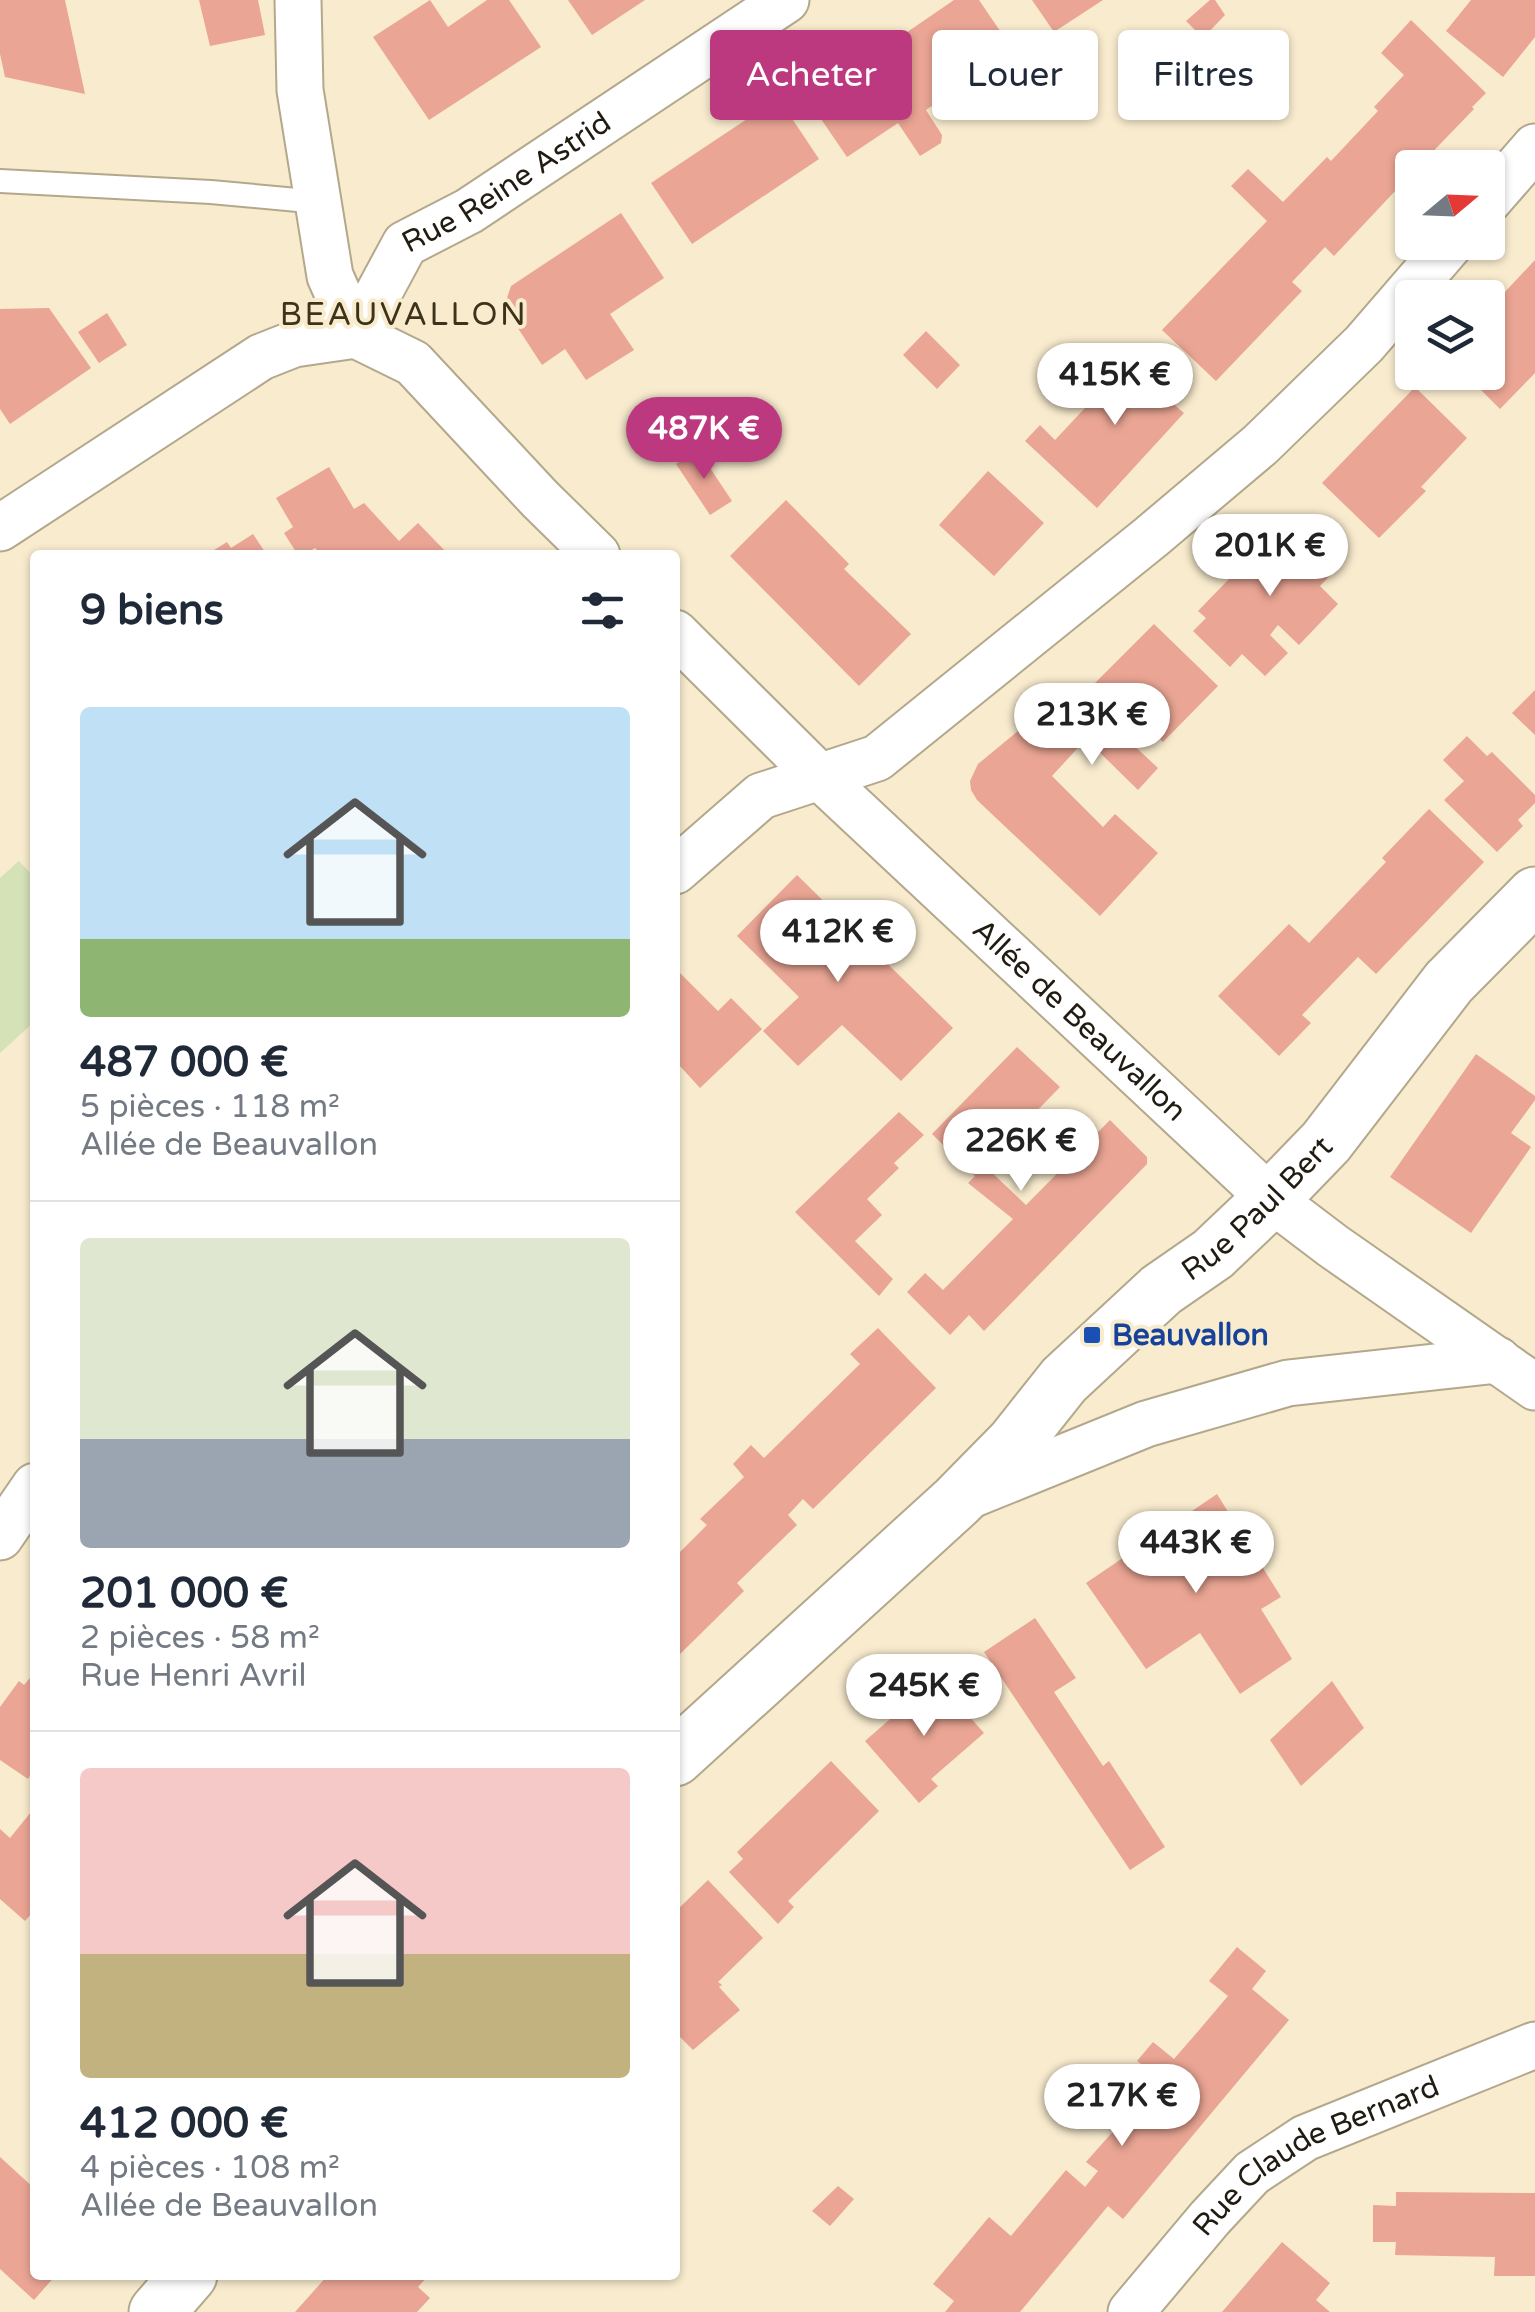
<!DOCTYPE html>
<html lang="fr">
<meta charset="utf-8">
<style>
body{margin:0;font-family:"Varela Round",sans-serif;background:#f6f6f7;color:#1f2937;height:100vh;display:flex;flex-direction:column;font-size:38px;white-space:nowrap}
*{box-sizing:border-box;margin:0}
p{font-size:32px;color:#747a83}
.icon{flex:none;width:55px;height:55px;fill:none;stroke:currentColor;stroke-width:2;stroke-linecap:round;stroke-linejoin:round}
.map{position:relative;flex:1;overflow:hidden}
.sheet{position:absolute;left:30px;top:550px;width:650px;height:1730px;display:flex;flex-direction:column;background:#fff;border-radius:10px;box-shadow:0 2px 8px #0004}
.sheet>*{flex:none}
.banner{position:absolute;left:710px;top:30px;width:675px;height:90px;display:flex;gap:20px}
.needle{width:65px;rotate:71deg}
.tools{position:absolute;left:1395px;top:150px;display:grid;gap:20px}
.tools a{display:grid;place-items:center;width:110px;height:110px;border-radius:10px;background:#fff;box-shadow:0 2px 8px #0004;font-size:50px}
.price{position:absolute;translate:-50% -85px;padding:0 22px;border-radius:35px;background:#fff;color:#222;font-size:32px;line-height:65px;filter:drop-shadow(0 2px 5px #0008)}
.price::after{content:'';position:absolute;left:50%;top:60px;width:30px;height:22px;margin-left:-15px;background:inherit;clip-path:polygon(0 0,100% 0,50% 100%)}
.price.current{background:#bd397f;color:#fff}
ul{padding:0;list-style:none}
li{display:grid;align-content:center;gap:20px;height:530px;padding:0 50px}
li+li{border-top:2px solid #e0e1e3}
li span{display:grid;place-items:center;height:310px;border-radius:10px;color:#555}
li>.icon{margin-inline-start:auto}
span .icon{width:180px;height:180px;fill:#fffc;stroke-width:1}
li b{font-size:42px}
h2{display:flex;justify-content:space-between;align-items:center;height:120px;padding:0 50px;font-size:42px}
.chip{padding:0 35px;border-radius:10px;background:#fff;box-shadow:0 2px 8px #0004;font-size:35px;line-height:90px}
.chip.current{background:#bd397f;color:#fff}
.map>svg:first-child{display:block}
</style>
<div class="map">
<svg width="1535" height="2312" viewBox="0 0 1535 2312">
<rect width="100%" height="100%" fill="#f8ebce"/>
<!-- green -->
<path fill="#d5e1b7" d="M 19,861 L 35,878 L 35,1021 L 0,1053 L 0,878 Z"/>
<!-- building -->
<path fill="#eaa594" d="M 0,0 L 65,0 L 85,94 L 5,77 L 0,54 Z
M 199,0 L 258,0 L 265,35 L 210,46 Z
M 430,0 L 448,27 L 487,0 L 509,0 L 541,47 L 429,120 L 373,37 Z
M 568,0 L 645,0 L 592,35 Z
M 954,0 L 979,0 L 1013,50 L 926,110 L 942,135 L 941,143 L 920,156 L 898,123 L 847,157 L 808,100 Z
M 1032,0 L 1103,0 L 1054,32 Z
M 1210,0 L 1215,0 L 1225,15 L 1203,38 L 1186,21 Z
M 1471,0 L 1535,0 L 1535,37 L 1503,77 L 1446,31 Z
M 1411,20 L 1486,93 L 1472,107 L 1474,109 L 1417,168 L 1412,168 L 1412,173 L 1334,256 L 1325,247 L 1292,282 L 1302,291 L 1216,381 L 1162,330 L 1267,221 L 1231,186 L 1248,169 L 1283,202 L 1327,157 L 1331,161 L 1378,111 L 1374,107 L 1404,75 L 1381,53 Z
M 1056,32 L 1090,83 L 1069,96 L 1036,45 Z
M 785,108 L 819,159 L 692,244 L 651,183 L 762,109 L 768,119 Z
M 621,213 L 664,278 L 610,314 L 634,350 L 586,380 L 565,349 L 542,365 L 504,307 L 511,286 Z
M 1535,260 L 1535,373 L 1500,409 L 1463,372 L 1488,372 L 1488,310 Z
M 49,308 L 91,368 L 10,424 L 0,409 L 0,309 Z
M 107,313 L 127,345 L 99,363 L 78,332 Z
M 926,331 L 960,365 L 937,389 L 903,355 Z
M 1144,345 L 1187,385 L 1171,402 L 1184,413 L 1097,508 L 1025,441 L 1040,425 L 1055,440 Z
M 1415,387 L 1467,438 L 1421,487 L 1426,491 L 1379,538 L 1322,483 Z
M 698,450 L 732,501 L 710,515 L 676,464 Z
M 329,467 L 354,509 L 364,503 L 399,541 L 418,523 L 449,555 L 322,555 L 315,548 L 304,555 L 298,555 L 284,533 L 293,527 L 276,498 Z
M 988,471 L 1044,523 L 994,576 L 939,525 Z
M 786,500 L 849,564 L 844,569 L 911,634 L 859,686 L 730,556 Z
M 1290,516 L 1341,564 L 1320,586 L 1338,604 L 1299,645 L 1278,625 L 1270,635 L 1288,653 L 1265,676 L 1242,654 L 1230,667 L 1193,631 L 1206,618 L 1198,611 Z
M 253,534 L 267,555 L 206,555 L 227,542 L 231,548 Z
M 1154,624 L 1218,686 L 1163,742 L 1130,711 L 1124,717 L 1136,728 L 1126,738 L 1158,768 L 1138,790 L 1086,739 L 1052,776 L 1103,827 L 1115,814 L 1158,853 L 1100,916 L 977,800 L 971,790 L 970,781 L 978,764 L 1018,731 L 1021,734 L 1054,706 L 1063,715 Z
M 1535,690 L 1535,735 L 1512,713 Z
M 1467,736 L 1487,756 L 1492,752 L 1535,795 L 1535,803 L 1518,820 L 1523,826 L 1497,852 L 1444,800 L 1464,781 L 1443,760 Z
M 1429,809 L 1484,862 L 1376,974 L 1358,957 L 1302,1015 L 1311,1023 L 1279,1056 L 1218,996 L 1289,924 L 1309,943 L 1386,862 L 1382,858 Z
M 797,875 L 953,1028 L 901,1081 L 842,1025 L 798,1066 L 763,1031 L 799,997 L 737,936 Z
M 675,968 L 718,1011 L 731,998 L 762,1029 L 700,1088 L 679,1065 L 675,1069 Z
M 1017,1047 L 1060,1087 L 984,1165 L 1026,1205 L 1110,1120 L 1147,1157 L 1147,1164 L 984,1331 L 969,1315 L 950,1335 L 907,1292 L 925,1273 L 943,1290 L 1013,1219 L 968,1183 L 975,1176 L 932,1134 Z
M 1476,1054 L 1535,1096 L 1535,1100 L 1511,1133 L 1531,1147 L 1471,1233 L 1390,1177 Z
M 899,1112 L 924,1135 L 894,1163 L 899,1168 L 867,1199 L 882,1215 L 855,1241 L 893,1279 L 879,1296 L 795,1212 Z
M 878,1328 L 936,1388 L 813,1509 L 803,1499 L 788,1515 L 797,1525 L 737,1583 L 744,1591 L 675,1659 L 675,1557 L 707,1525 L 700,1519 L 744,1477 L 733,1464 L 751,1445 L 764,1458 L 860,1364 L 850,1354 Z
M 1217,1494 L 1281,1597 L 1261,1609 L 1292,1659 L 1240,1694 L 1200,1633 L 1146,1669 L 1086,1583 Z
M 1035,1618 L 1076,1678 L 1054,1692 L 1103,1766 L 1109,1761 L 1165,1847 L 1130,1870 L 984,1652 Z
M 35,1672 L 35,1768 L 28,1779 L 0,1760 L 0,1707 L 19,1681 L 24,1685 Z
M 936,1679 L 984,1733 L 931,1779 L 938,1786 L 919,1803 L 865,1741 Z
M 1332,1681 L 1364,1728 L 1301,1786 L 1270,1740 Z
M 831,1761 L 879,1811 L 788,1901 L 794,1907 L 778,1924 L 729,1872 L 743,1859 L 737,1852 Z
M 35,1807 L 35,1910 L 25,1921 L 0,1899 L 0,1829 L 10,1838 Z
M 708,1880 L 763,1938 L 718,1982 L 722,1985 L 719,1987 L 740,2010 L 693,2050 L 675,2032 L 675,1912 Z
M 1237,1947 L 1266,1971 L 1252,1989 L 1289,2020 L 1123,2219 L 1108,2206 L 1020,2312 L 945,2312 L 954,2301 L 933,2284 L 989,2217 L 1011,2236 L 1066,2170 L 1085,2187 L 1098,2171 L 1086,2162 L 1116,2128 L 1093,2109 L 1115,2083 L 1137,2102 L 1142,2096 L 1127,2084 L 1144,2066 L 1137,2061 L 1153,2042 L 1174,2059 L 1200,2029 L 1228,1996 L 1209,1981 Z
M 0,2157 L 35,2189 L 35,2275 L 56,2275 L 34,2300 L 0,2269 Z
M 838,2186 L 854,2199 L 830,2226 L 812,2211 Z
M 1396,2192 L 1535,2193 L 1535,2276 L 1494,2276 L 1495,2257 L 1395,2255 L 1396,2242 L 1373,2242 L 1373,2205 L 1396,2206 Z
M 1282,2242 L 1330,2283 L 1316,2300 L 1330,2312 L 1222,2312 Z
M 328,2275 L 429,2275 L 418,2287 L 430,2298 L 417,2312 L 295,2312 Z"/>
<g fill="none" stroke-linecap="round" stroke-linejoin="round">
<defs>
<path id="service" d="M 0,181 L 211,192 L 319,202"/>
<g id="minor">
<path d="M 298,0 L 300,90 L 330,276 L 356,335"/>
<path d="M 1488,201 L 1535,147"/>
<path id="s1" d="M 356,335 L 405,244 L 469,211 L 786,0"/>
<path d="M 356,335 L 413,363 L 540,499 L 597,555"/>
<path d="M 0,528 L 261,357 L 294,344 L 356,335"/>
<path id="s2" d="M 675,633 L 820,777 L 1271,1199 L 1333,1246 L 1535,1387"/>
<path d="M 675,871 L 761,796 L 877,758 L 1151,537 L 1260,445 L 1364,344 L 1452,242"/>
<path d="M 966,1497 L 1146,1424 L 1288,1383 L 1498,1360"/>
<path d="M 0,1537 L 35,1486"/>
<path id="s3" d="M 1131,2312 L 1210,2218 L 1252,2173 L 1305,2138 L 1535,2045"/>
</g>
<g id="secondary">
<path id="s4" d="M 675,1758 L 957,1501 L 1014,1443 L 1064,1380 L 1161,1290 L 1213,1254 L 1271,1199 L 1326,1142 L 1449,982 L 1535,895"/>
<path d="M 157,2312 L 189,2275"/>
</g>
</defs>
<!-- service casing -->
<use href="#service" stroke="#b3a88c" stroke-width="26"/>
<!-- minor casing -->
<use href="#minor" stroke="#b3a88c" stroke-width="49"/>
<!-- secondary casing -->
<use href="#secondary" stroke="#b3a88c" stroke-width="59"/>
<!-- service -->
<use href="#service" stroke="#fff" stroke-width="22"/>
<!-- minor -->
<use href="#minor" stroke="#fff" stroke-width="45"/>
<!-- secondary -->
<use href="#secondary" stroke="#fff" stroke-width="55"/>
</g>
<!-- markers -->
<rect fill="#1a4fb4" stroke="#f8ebce" stroke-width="4" x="1082" y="1325" width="20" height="20" rx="5"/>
<g text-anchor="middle" stroke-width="8" stroke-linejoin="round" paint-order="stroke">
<!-- street labels -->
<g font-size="30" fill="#211c12" stroke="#f8ebce">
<text dy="10" stroke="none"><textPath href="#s1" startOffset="222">Rue Reine Astrid</textPath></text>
<text dy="10" stroke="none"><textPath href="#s2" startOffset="560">Allée de Beauvallon</textPath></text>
<text dy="10" stroke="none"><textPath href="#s4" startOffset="802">Rue Paul Bert</textPath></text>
<text dy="10" stroke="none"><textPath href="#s3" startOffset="248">Rue Claude Bernard</textPath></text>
</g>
<!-- transit labels -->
<g font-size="30" font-weight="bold" fill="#164399" stroke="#f8ebce" text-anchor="start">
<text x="1112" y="1345">Beauvallon</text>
</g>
<!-- neighbourhood labels -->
<g font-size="32" letter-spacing="2.5" fill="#3d331b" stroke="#f8ebce">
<text x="404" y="325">BEAUVALLON</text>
</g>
</g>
</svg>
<div class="tools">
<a><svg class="needle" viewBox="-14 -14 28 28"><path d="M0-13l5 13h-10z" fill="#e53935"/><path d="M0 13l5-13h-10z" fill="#747a83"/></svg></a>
<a><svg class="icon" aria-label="layers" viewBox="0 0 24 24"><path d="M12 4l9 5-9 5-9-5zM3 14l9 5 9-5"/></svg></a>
</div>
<b class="price" style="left:1115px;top:428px">415K €</b>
<b class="price current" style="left:704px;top:482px">487K €</b>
<b class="price" style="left:1270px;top:599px">201K €</b>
<b class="price" style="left:1092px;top:768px">213K €</b>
<b class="price" style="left:838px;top:985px">412K €</b>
<b class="price" style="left:1021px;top:1194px">226K €</b>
<b class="price" style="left:1196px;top:1596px">443K €</b>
<b class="price" style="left:924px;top:1739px">245K €</b>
<b class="price" style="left:1122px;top:2149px">217K €</b>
<div class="banner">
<a class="chip current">Acheter</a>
<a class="chip">Louer</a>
<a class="chip">Filtres</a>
</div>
<section class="sheet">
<h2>9 biens<svg class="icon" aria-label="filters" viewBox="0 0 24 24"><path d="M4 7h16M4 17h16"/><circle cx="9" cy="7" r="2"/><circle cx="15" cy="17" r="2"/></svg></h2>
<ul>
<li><span style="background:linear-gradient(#bfe0f5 75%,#8fb573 0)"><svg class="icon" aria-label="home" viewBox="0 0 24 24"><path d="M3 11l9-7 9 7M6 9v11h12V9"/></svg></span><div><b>487 000 €</b><p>5 pièces · 118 m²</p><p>Allée de Beauvallon</p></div></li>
<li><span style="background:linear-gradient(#dfe7d0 65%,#9aa5b1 0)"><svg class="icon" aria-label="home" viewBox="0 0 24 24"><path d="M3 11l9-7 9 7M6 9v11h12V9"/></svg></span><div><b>201 000 €</b><p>2 pièces · 58 m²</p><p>Rue Henri Avril</p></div></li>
<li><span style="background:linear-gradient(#f6c9c9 60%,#c2b280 0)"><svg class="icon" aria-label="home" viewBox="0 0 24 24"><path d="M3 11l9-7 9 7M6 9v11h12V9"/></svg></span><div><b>412 000 €</b><p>4 pièces · 108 m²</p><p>Allée de Beauvallon</p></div></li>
</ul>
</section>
</div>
